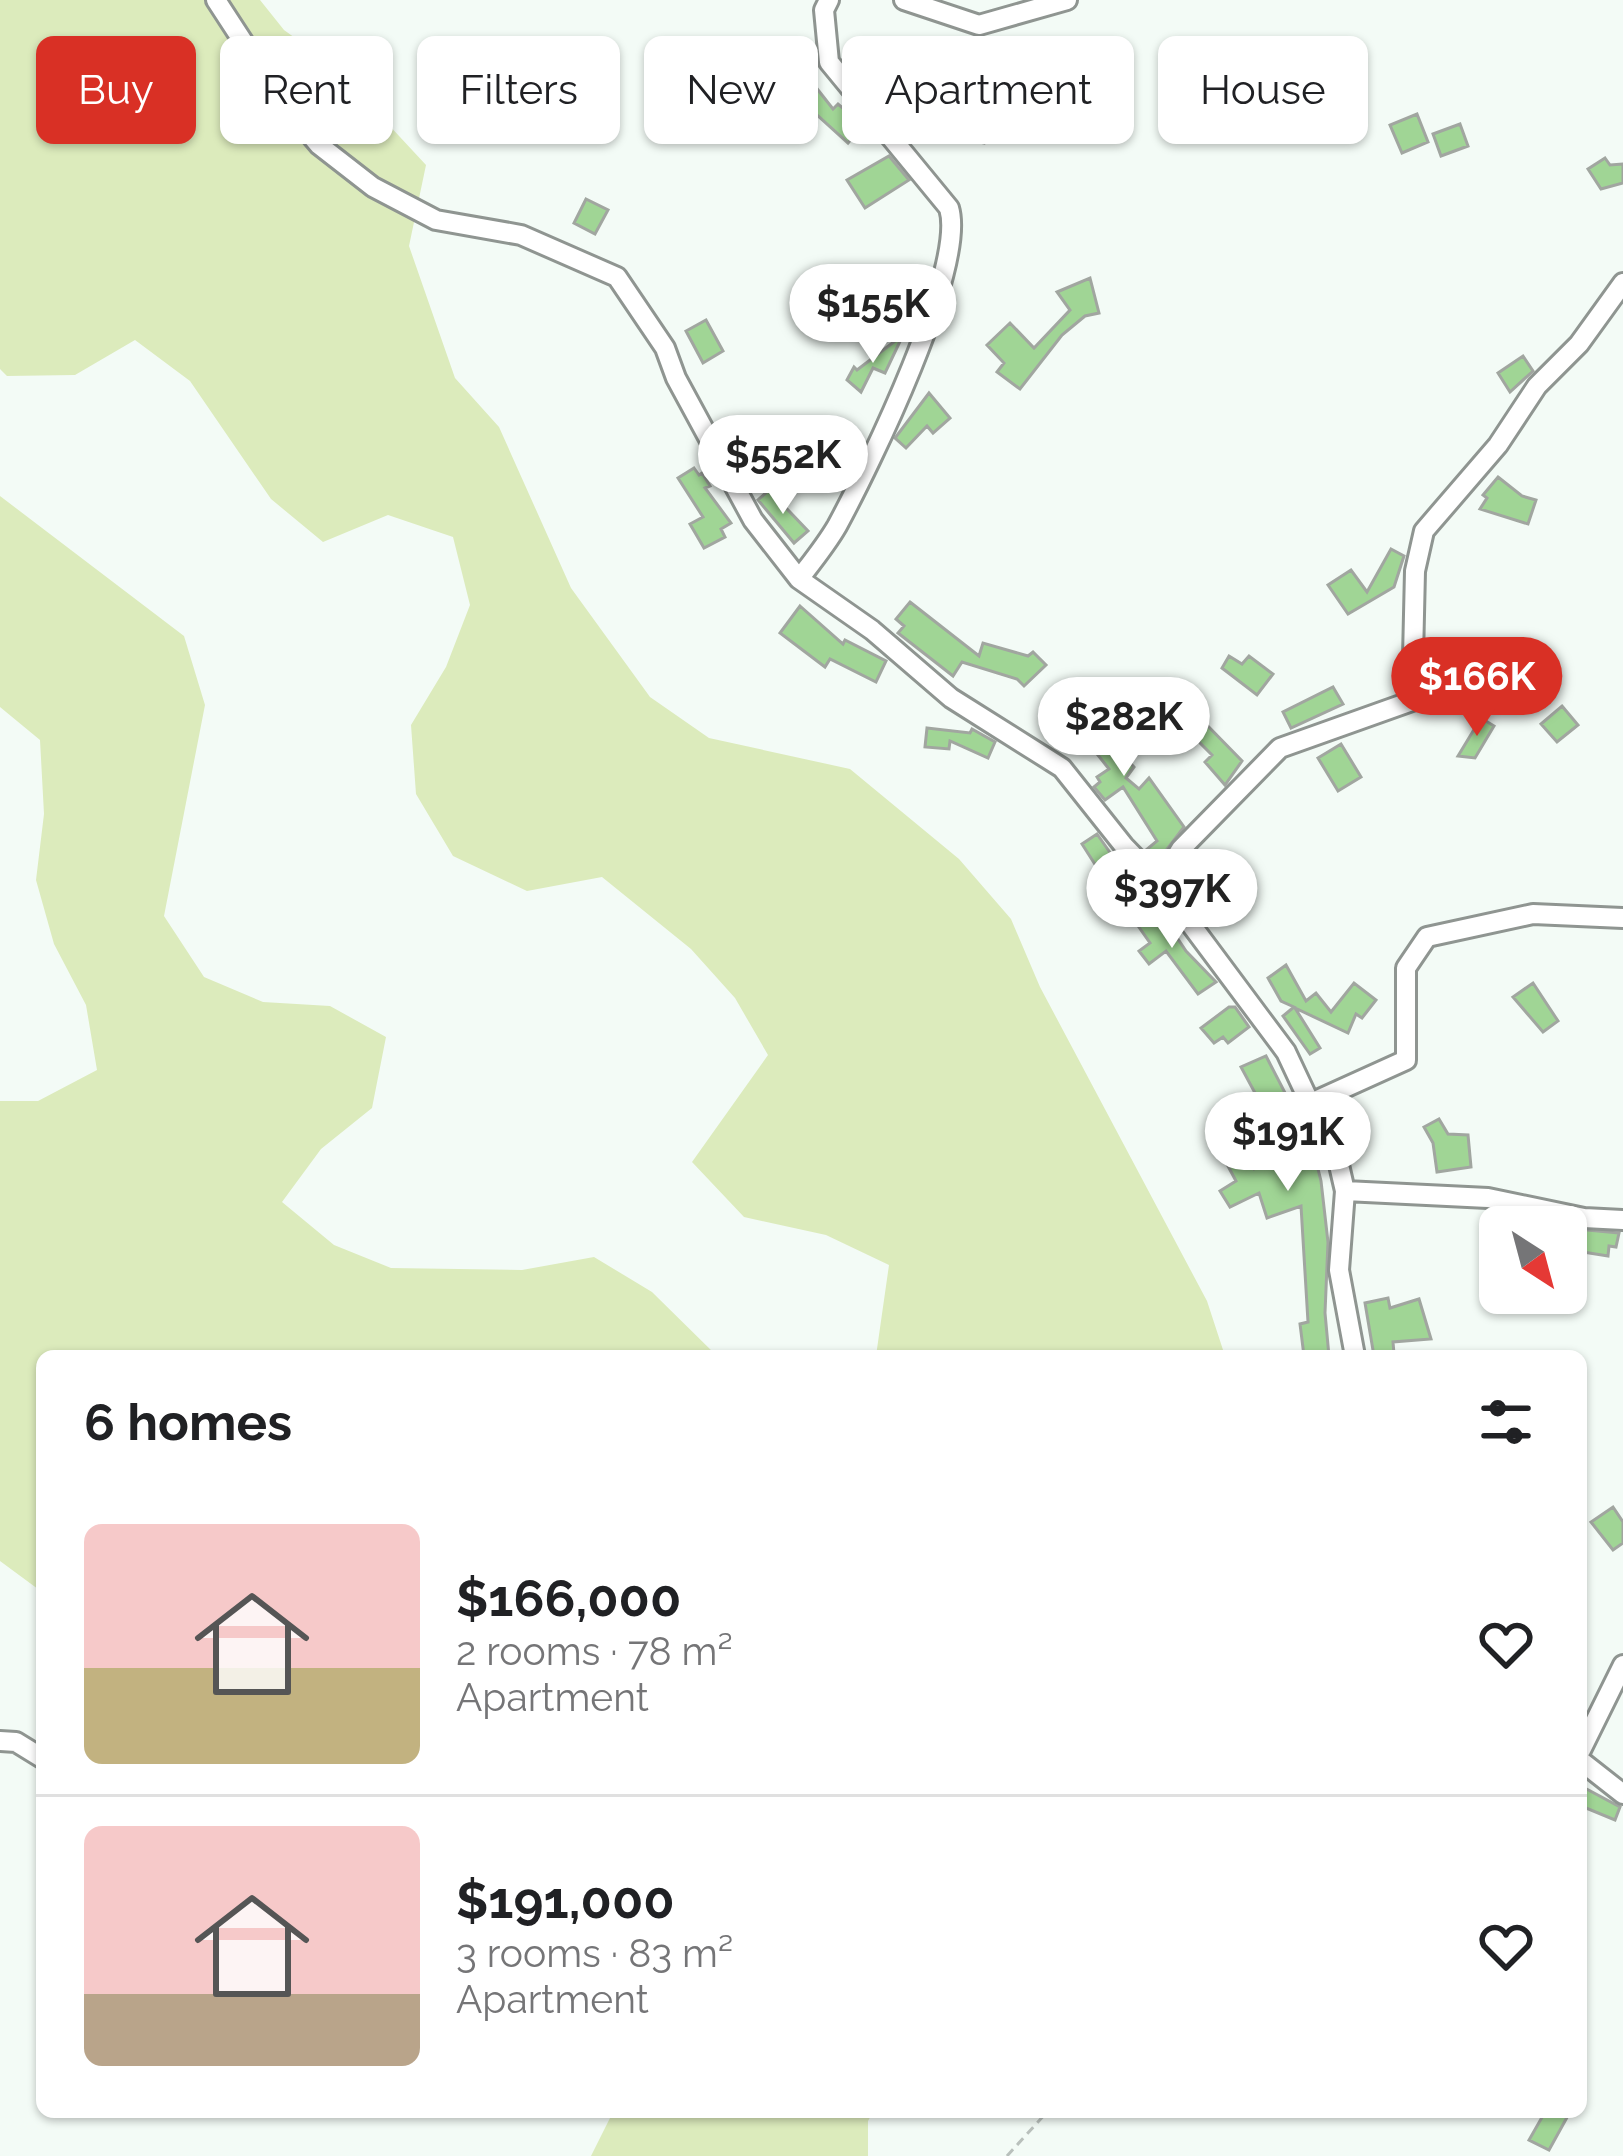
<!DOCTYPE html>
<meta charset="utf-8">
<style>
body{margin:0;font-family:Raleway,sans-serif;background:#f2f2f2;color:#202124;height:100vh;display:flex;flex-direction:column;font-size:45px;white-space:nowrap}
*{box-sizing:border-box;margin:0}
p{font-size:39px;color:#757577}
.icon{flex:none;width:66px;height:66px;fill:none;stroke:currentColor;stroke-width:2;stroke-linecap:round;stroke-linejoin:round}
.map{position:relative;flex:1;overflow:hidden}
.drawer{position:absolute;left:36px;top:1350px;width:1551px;height:768px;display:flex;flex-direction:column;background:#fff;border-radius:18px;box-shadow:0 3px 9px #0004}
.drawer>*{flex:none}
.banner{position:absolute;left:36px;top:36px;width:1551px;height:108px;display:flex;gap:24px}
.needle{width:78px;rotate:144deg}
.tools{position:absolute;left:1479px;top:1206px;display:grid;gap:24px}
.tools a{display:grid;place-items:center;width:108px;height:108px;border-radius:18px;background:#fff;box-shadow:0 3px 9px #0004;font-size:60px}
.price{position:absolute;translate:-50% -102px;padding:0 27px;border-radius:42px;background:#fff;color:#222;font-size:39px;line-height:78px;filter:drop-shadow(0 3px 6px #0008)}
.price::after{content:'';position:absolute;left:50%;top:72px;width:36px;height:27px;margin-left:-18px;background:inherit;clip-path:polygon(0 0,100% 0,50% 100%)}
.price.current{background:#d93025;color:#fff}
ul{padding:0;list-style:none}
li{display:flex;align-items:center;gap:36px;height:300px;padding:0 48px}
li+li{border-top:3px solid #e0e0e0}
li span{display:grid;place-items:center;flex:none;width:336px;height:240px;border-radius:18px;color:#555}
li>.icon{margin-inline-start:auto}
span .icon{width:144px;height:144px;fill:#fffc;stroke-width:1}
li b{font-size:51px}
h2{display:flex;justify-content:space-between;align-items:center;height:144px;padding:0 48px;font-size:51px}
.tag{padding:0 42px;border-radius:18px;background:#fff;box-shadow:0 3px 9px #0004;font-size:42px;line-height:108px}
.tag.current{background:#d93025;color:#fff}
.map>svg:first-child{display:block}
</style>
<div class="map">
<svg width="1623" height="2156" viewBox="0 0 1623 2156">
<rect width="100%" height="100%" fill="#f3fbf6"/>
<!-- green -->
<path fill="#dcebbc" d="M 0,0 L 260,0 L 284,30 L 334,66 L 426,165 L 409,246 L 455,378 L 499,427 L 571,588 L 650,697 L 709,738 L 850,769 L 959,859 L 1011,919 L 1040,987 L 1207,1301 L 1225,1356 L 876,1356 L 889,1265 L 826,1235 L 744,1217 L 692,1162 L 768,1055 L 735,998 L 691,949 L 602,877 L 527,891 L 453,856 L 416,794 L 411,725 L 446,667 L 470,605 L 453,537 L 388,515 L 323,542 L 271,499 L 190,381 L 135,340 L 75,375 L 7,376 L 0,369 Z
M 0,496 L 184,636 L 205,705 L 164,916 L 204,977 L 263,1002 L 330,1006 L 386,1037 L 372,1108 L 321,1149 L 282,1202 L 334,1245 L 391,1268 L 522,1270 L 594,1257 L 652,1292 L 717,1356 L 42,1356 L 42,1592 L 0,1561 L 0,1101 L 38,1101 L 97,1070 L 86,1005 L 54,944 L 36,880 L 44,814 L 40,740 L 0,707 Z
M 613,2112 L 873,2112 L 868,2121 L 868,2156 L 591,2156 Z"/>
<!-- building -->
<path fill="#a0d595" stroke="#a1a6a0" stroke-width="3" d="M 811,81 L 833,109 L 838,104 L 863,125 L 848,143 L 794,94 Z
M 963,105 L 991,111 L 984,143 L 956,137 Z
M 1417,114 L 1428,142 L 1402,153 L 1390,125 Z
M 1460,124 L 1468,146 L 1441,156 L 1433,134 Z
M 889,156 L 909,180 L 865,208 L 847,180 Z
M 1605,158 L 1610,165 L 1623,164 L 1623,183 L 1601,189 L 1588,169 Z
M 586,199 L 608,210 L 595,234 L 574,223 Z
M 1090,278 L 1099,313 L 1085,316 L 1062,335 L 1020,389 L 997,372 L 1004,363 L 987,345 L 1010,323 L 1034,348 L 1070,310 L 1057,292 Z
M 706,320 L 723,351 L 703,363 L 686,331 Z
M 903,335 L 885,373 L 873,368 L 861,392 L 847,380 L 854,367 L 857,370 Z
M 1523,356 L 1533,371 L 1510,392 L 1498,373 Z
M 929,393 L 950,418 L 933,433 L 927,426 L 906,448 L 895,438 Z
M 694,468 L 699,475 L 702,473 L 710,486 L 705,488 L 731,523 L 721,529 L 725,537 L 704,548 L 690,524 L 703,517 L 678,478 Z
M 1498,477 L 1522,496 L 1536,500 L 1528,524 L 1480,509 L 1487,498 L 1483,495 Z
M 769,490 L 808,531 L 794,543 L 758,500 Z
M 1391,549 L 1404,556 L 1394,587 L 1348,614 L 1328,585 L 1351,570 L 1367,592 Z
M 910,602 L 979,656 L 983,643 L 1028,656 L 1033,652 L 1046,665 L 1024,686 L 1017,679 L 962,662 L 953,676 L 898,633 L 904,626 L 896,619 Z
M 800,606 L 843,644 L 845,640 L 886,661 L 876,682 L 830,659 L 825,667 L 780,633 Z
M 1229,656 L 1242,664 L 1249,656 L 1273,674 L 1257,695 L 1222,668 Z
M 1333,687 L 1343,704 L 1291,728 L 1283,712 Z
M 1069,695 L 1134,767 L 1126,778 L 1139,789 L 1149,778 L 1184,827 L 1158,861 L 1146,850 L 1157,841 L 1123,787 L 1105,800 L 1094,787 L 1100,782 L 1097,777 L 1109,769 L 1074,725 L 1069,728 L 1053,708 Z
M 1562,706 L 1578,725 L 1557,742 L 1541,724 Z
M 1481,718 L 1494,726 L 1475,758 L 1458,756 Z
M 1203,721 L 1242,761 L 1225,785 L 1205,762 L 1212,755 L 1191,734 Z
M 927,728 L 970,733 L 972,729 L 995,742 L 988,758 L 950,741 L 949,749 L 925,747 Z
M 1341,744 L 1361,777 L 1338,791 L 1318,758 Z
M 1097,834 L 1135,888 L 1117,899 L 1082,844 Z
M 1151,913 L 1156,919 L 1162,915 L 1186,951 L 1216,982 L 1198,994 L 1166,951 L 1149,964 L 1139,951 L 1150,943 L 1136,923 Z
M 1286,965 L 1306,1001 L 1316,993 L 1331,1012 L 1354,983 L 1376,1000 L 1362,1018 L 1356,1014 L 1348,1033 L 1295,1008 L 1320,1048 L 1310,1054 L 1283,1016 L 1294,1007 L 1281,1001 L 1268,978 Z
M 1533,983 L 1558,1021 L 1543,1032 L 1513,997 Z
M 1229,1007 L 1235,1007 L 1249,1027 L 1228,1043 L 1223,1037 L 1214,1043 L 1201,1028 Z
M 1266,1056 L 1312,1145 L 1321,1181 L 1328,1242 L 1325,1313 L 1329,1356 L 1304,1356 L 1300,1324 L 1308,1322 L 1301,1206 L 1267,1218 L 1259,1193 L 1230,1207 L 1220,1191 L 1236,1181 L 1221,1153 L 1239,1143 L 1254,1169 L 1289,1156 L 1241,1067 Z
M 1439,1119 L 1448,1134 L 1468,1135 L 1471,1167 L 1437,1172 L 1433,1143 L 1424,1127 Z
M 1566,1228 L 1619,1233 L 1616,1247 L 1609,1246 L 1608,1256 L 1583,1252 L 1584,1246 L 1566,1243 Z
M 1388,1298 L 1390,1308 L 1419,1299 L 1431,1339 L 1393,1342 L 1394,1354 L 1374,1356 L 1365,1303 Z
M 1613,1507 L 1623,1522 L 1623,1543 L 1613,1550 L 1591,1522 Z
M 1581,1786 L 1620,1807 L 1615,1820 L 1581,1806 Z
M 1545,2112 L 1570,2112 L 1549,2150 L 1529,2140 Z"/>
<g fill="none" stroke-linecap="round" stroke-linejoin="round">
<defs>
<path id="minor" d="M 216,0 L 281,100 L 319,145 L 373,187 L 436,220 L 521,235 L 617,277 L 665,348 L 676,378 L 753,520 L 799,579 L 872,630 L 951,698 L 1062,768 L 1124,846 L 1160,883 L 1286,1052 L 1339,1165 L 1345,1191 L 1339,1270 L 1355,1356
M 904,0 L 979,25 L 1067,0
M 799,579 C 812,562 826,545 837,526 C 869,467 967,267 949,208 L 829,62 L 824,10 L 829,0
M 1160,883 L 1181,849 L 1280,748 L 1412,701 L 1415,571 L 1424,531 L 1498,445 L 1537,386 L 1579,344 L 1623,283
M 1311,1103 L 1406,1060 L 1406,968 L 1427,937 L 1533,914 L 1623,918
M 1345,1191 L 1488,1198 L 1584,1218 L 1623,1220
M 0,1741 L 16,1742 L 42,1758
M 1581,1750 L 1623,1665
M 1581,1761 L 1623,1794"/>
</defs>
<!-- minor casing -->
<use href="#minor" stroke="#8f9591" stroke-width="24"/>
<!-- path -->
<path stroke="#b9c0bc" stroke-width="3" stroke-dasharray="9 6" stroke-linecap="butt" d="M 1007,2156 L 1047,2112"/>
<!-- minor -->
<use href="#minor" stroke="#fff" stroke-width="18"/>
</g>
</svg>
<div class="tools">
<a><svg class="needle" viewBox="-14 -14 28 28"><path d="M0-13l5 13h-10z" fill="#e53935"/><path d="M0 13l5-13h-10z" fill="#757577"/></svg></a>
</div>
<b class="price" style="left:873px;top:366px">$155K</b>
<b class="price" style="left:783px;top:517px">$552K</b>
<b class="price current" style="left:1477px;top:739px">$166K</b>
<b class="price" style="left:1124px;top:779px">$282K</b>
<b class="price" style="left:1172px;top:951px">$397K</b>
<b class="price" style="left:1288px;top:1194px">$191K</b>
<div class="banner">
<a class="tag current">Buy</a>
<a class="tag">Rent</a>
<a class="tag">Filters</a>
<a class="tag">New</a>
<a class="tag">Apartment</a>
<a class="tag">House</a>
</div>
<section class="drawer">
<h2>6 homes<svg class="icon" aria-label="filters" viewBox="0 0 24 24"><path d="M4 7h16M4 17h16"/><circle cx="9" cy="7" r="2"/><circle cx="15" cy="17" r="2"/></svg></h2>
<ul>
<li><span style="background:linear-gradient(#f6c9c9 60%,#c2b280 0)"><svg class="icon" aria-label="home" viewBox="0 0 24 24"><path d="M3 11l9-7 9 7M6 9v11h12V9"/></svg></span><div><b>$166,000</b><p>2 rooms · 78 m²</p><p>Apartment</p></div><svg class="icon" aria-label="heart" viewBox="0 0 24 24"><path d="M12 20l-8-8c-3-5 5-10 8-4 3-6 11-1 8 4z"/></svg></li>
<li><span style="background:linear-gradient(#f6c9c9 70%,#b9a48a 0)"><svg class="icon" aria-label="home" viewBox="0 0 24 24"><path d="M3 11l9-7 9 7M6 9v11h12V9"/></svg></span><div><b>$191,000</b><p>3 rooms · 83 m²</p><p>Apartment</p></div><svg class="icon" aria-label="heart" viewBox="0 0 24 24"><path d="M12 20l-8-8c-3-5 5-10 8-4 3-6 11-1 8 4z"/></svg></li>
</ul>
</section>
</div>
